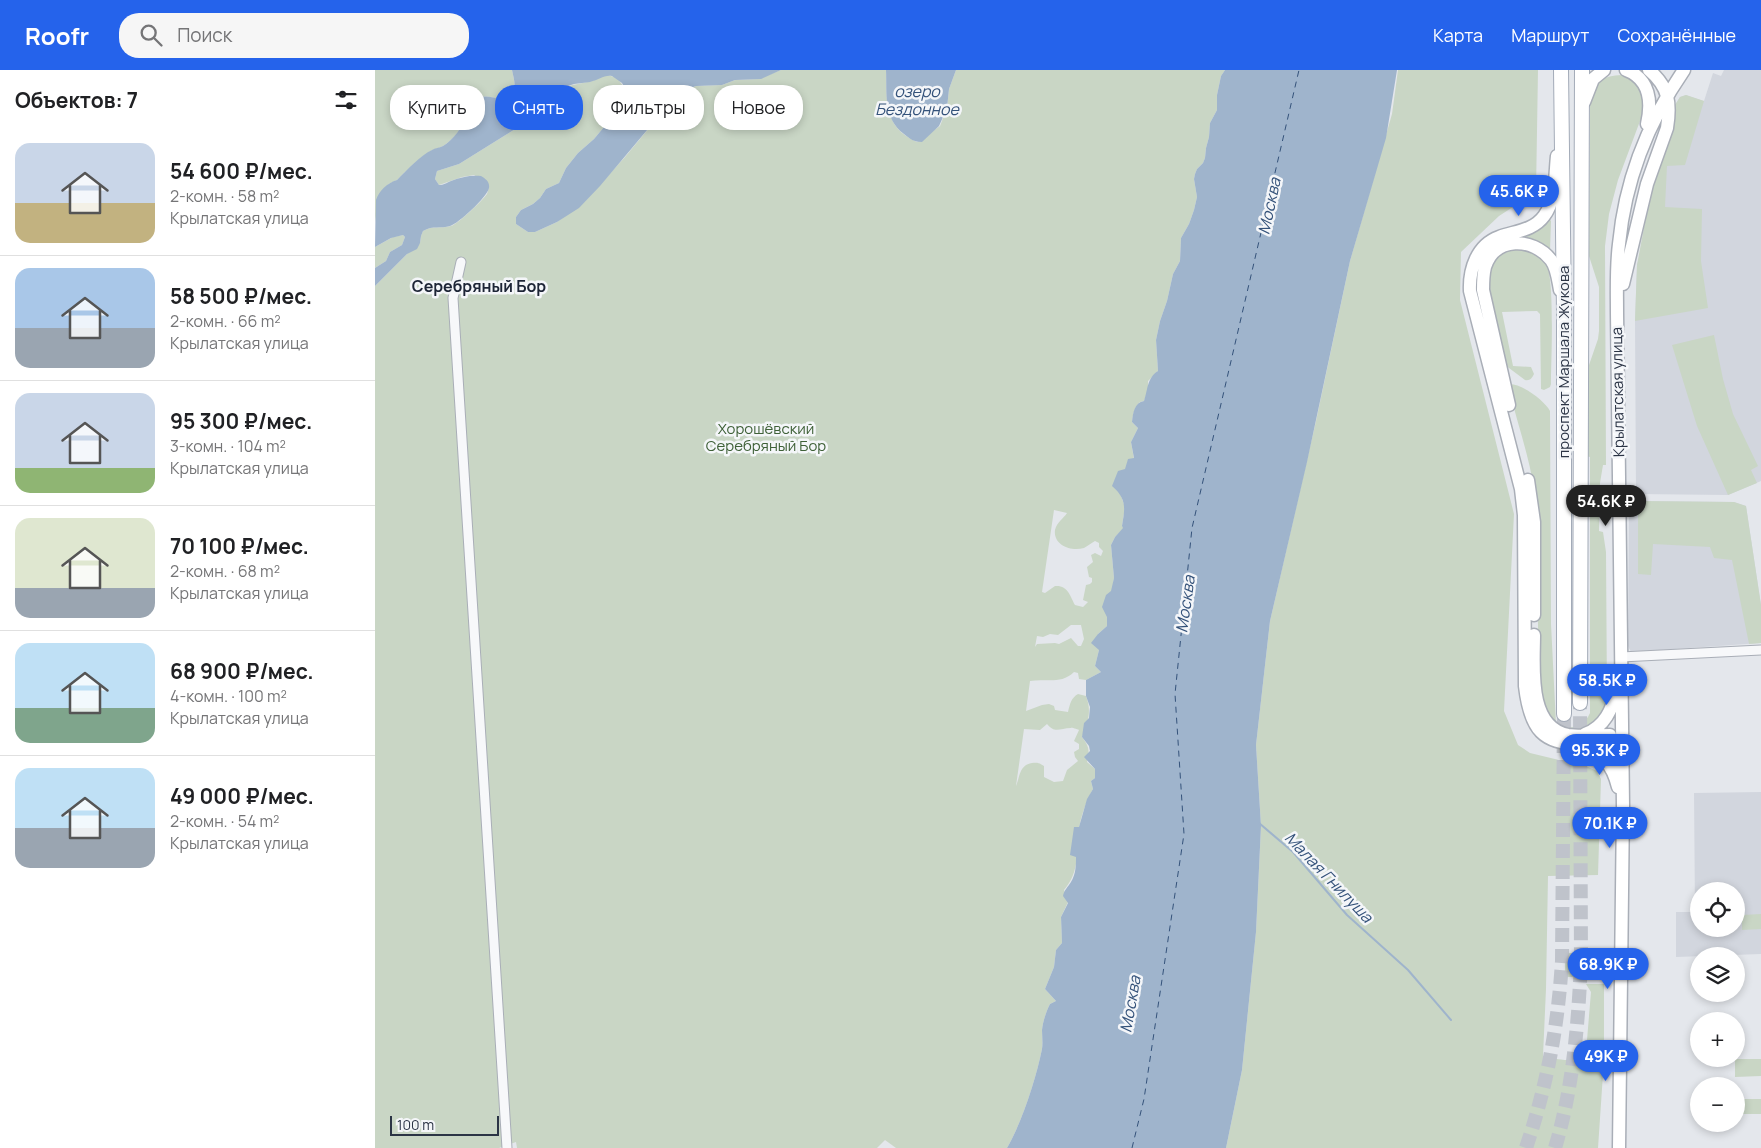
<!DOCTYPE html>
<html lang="ru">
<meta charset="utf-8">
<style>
body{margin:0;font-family:Manrope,sans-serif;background:#f6f6f6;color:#202124;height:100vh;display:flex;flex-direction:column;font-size:19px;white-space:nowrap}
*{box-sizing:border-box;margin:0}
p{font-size:16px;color:#757577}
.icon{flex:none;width:28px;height:28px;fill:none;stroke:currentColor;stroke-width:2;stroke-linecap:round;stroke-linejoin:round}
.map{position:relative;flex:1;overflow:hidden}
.sheet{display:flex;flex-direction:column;background:#fff;width:375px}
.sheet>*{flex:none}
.guide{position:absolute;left:15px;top:15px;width:475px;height:45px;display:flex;gap:10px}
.fabs{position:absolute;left:1315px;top:812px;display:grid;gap:10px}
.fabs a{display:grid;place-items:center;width:55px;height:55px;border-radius:50%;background:#fff;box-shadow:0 2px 8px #0003;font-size:25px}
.scale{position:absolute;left:15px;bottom:12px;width:109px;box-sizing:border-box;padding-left:5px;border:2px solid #2b3445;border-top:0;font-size:14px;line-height:18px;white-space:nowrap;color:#2b3445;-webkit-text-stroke:4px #f4f6f9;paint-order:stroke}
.price{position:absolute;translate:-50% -42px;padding:0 11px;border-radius:18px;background:#2563eb;color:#fff;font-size:16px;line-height:32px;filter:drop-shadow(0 1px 2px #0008)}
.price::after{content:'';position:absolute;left:50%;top:30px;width:15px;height:11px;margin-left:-8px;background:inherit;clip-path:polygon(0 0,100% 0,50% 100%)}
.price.active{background:#222;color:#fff}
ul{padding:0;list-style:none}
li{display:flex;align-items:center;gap:15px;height:125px;padding:0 15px}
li+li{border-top:1px solid #e0e0e0}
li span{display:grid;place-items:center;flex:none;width:140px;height:100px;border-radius:15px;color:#555}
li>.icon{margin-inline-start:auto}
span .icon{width:60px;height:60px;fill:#fffc;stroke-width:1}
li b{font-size:21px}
h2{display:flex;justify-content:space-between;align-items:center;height:60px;padding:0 15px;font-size:21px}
.tag{padding:0 18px;border-radius:20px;background:#fff;box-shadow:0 2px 8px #0003;font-size:18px;line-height:45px}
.tag.active{background:#2563eb;color:#fff}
header{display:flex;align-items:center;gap:30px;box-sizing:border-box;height:70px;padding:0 25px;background:#2563eb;color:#fff}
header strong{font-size:24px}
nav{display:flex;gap:28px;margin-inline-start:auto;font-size:18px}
.search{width:350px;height:45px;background:#f6f6f6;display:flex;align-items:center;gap:12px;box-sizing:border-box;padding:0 18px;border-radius:20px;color:#757577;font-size:19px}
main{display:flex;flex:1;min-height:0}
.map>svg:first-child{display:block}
</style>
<header>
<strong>Roofr</strong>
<div class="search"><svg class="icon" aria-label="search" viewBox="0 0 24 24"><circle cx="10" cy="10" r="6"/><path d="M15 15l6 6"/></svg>Поиск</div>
<nav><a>Карта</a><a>Маршрут</a><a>Сохранённые</a></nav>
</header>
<main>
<section class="sheet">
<h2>Объектов: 7<svg class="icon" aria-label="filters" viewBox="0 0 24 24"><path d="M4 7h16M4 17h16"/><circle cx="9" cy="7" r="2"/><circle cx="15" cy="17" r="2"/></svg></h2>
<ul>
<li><span style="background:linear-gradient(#c9d6e8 60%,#c2b280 0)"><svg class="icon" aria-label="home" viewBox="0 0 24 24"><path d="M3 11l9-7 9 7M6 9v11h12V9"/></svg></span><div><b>54 600 ₽/мес.</b><p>2-комн. · 58 m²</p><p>Крылатская улица</p></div></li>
<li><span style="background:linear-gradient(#a9c7e8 60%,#9aa5b1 0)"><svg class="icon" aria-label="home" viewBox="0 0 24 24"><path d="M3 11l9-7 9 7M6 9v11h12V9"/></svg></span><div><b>58 500 ₽/мес.</b><p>2-комн. · 66 m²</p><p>Крылатская улица</p></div></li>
<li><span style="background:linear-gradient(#c9d6e8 75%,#8fb573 0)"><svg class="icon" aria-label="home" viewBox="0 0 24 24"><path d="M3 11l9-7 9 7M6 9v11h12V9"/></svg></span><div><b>95 300 ₽/мес.</b><p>3-комн. · 104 m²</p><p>Крылатская улица</p></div></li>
<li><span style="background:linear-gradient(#dfe7d0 70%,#9aa5b1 0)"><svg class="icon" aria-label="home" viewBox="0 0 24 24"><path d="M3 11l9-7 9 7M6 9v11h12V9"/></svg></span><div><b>70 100 ₽/мес.</b><p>2-комн. · 68 m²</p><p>Крылатская улица</p></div></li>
<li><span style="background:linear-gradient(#bfe0f5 65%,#7fa58c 0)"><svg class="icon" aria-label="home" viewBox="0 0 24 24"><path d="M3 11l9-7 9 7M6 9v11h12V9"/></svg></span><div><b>68 900 ₽/мес.</b><p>4-комн. · 100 m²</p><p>Крылатская улица</p></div></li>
<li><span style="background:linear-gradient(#bfe0f5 60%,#9aa5b1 0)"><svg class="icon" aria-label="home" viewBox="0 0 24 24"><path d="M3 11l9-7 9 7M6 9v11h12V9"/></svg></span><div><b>49 000 ₽/мес.</b><p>2-комн. · 54 m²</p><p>Крылатская улица</p></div></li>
</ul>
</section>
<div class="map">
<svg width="1386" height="1078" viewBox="0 0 1386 1078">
<rect width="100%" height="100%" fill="#e4e7ec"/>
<!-- built -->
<path fill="#d2d6de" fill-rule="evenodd" d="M 1349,0 L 1386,0 L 1386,411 L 1353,425 L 1261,424 L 1260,251 L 1262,195 L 1299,53 L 1300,35 L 1305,27 L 1311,25 L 1329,31 L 1338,3 L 1346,6 Z
M 1263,431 L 1359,432 L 1371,436 L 1386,535 L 1386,573 L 1256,582 L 1253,576 L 1254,437 Z
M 1386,722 L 1386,884 L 1301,887 L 1301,842 L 1320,842 L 1319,723 ZM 1324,821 L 1361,821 L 1361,859 L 1324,859 Z"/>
<!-- green -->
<path fill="#c9d6c5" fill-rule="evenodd" d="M 0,0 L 137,0 C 139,10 143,20 134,29 C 129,35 114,20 99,30 C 85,41 90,47 84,60 C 82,65 73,73 68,76 C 63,79 58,79 54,82 C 42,90 32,100 22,110 C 0,119 4,133 0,152 Z
M 406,0 L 511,0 C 512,31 508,57 542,72 L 565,56 L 572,38 L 574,19 L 581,0 L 850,0 L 846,6 L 842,25 L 842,40 L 835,53 L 834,67 L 831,78 L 830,88 L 828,93 L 822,99 L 820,104 L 819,109 L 822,127 L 819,140 L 814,154 L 806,168 L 805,191 L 798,204 L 792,231 L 785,251 L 781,270 L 783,301 L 773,311 L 773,320 L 769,331 L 765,332 C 759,338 758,344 757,352 L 763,358 L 756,372 L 759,389 L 745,423 L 750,437 L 747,456 L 749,458 L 740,467 L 736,475 L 739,508 L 732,556 L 723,564 L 724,580 L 720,596 L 726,602 L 711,610 L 704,609 L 703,603 L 699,602 C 686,615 670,608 655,611 L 651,641 L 667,635 L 674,634 L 679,636 L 680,640 L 693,642 C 695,634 696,628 703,624 L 711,626 C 717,642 713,651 707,667 C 714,676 715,681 712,692 L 720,699 L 720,708 L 716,711 L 718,719 C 712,729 705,748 704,760 C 701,784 705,801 689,820 L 693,832 L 686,847 L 687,873 L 681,880 L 679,897 L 670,919 L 681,931 L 675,934 C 671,942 668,951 667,960 C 667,966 668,973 667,979 C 661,1009 647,1052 632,1078 L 521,1078 L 510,1070 L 502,1078 L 142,1078 L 141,1072 L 124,1078 L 0,1078 L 0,216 L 32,184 L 36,176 L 45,173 L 46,166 L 48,161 C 58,155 66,159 76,156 C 83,154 108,130 112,124 C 113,121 114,118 114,116 L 99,105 L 87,107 L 64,115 L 60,109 L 62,101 L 84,94 L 150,53 L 158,47 L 171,31 L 187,19 L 198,15 L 217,11 L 231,5 L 240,7 L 243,9 L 253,23 L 255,31 L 252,40 L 234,51 L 219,69 L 203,83 L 191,98 L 184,113 L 171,119 L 165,128 L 158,134 L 146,140 L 141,147 L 141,154 L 153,162 L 160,162 L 182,152 L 211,130 L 250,87 L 294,34 L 304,28 L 307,22 L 321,16 L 347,15 L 360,10 L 383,9 ZM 679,440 L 692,443 C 688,449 682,452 680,460 C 678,475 696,482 709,478 C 713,476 716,473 720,471 L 724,473 L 724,477 L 728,481 L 726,486 L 720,483 L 716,485 L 718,492 L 712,497 L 714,507 L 717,508 L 717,512 L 715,514 L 711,515 L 708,530 L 713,532 L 708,537 L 700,535 C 695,526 693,515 680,516 L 670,523 L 667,522 ZM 696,555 L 706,555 L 709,569 L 706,576 L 703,576 L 696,568 L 684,574 L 680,573 L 662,574 L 660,577 L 662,566 L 668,567 L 675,564 L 683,565 ZM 672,654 C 680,664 685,658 696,658 C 696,657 704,660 704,660 L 699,671 L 704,674 L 704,679 L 699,682 L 700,687 L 703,691 L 692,700 L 688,711 L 679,712 L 669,707 L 669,696 C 665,693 662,692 657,693 C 644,695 645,707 641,716 L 649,659 L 665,660 Z
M 1023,0 L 1163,0 L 1161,122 L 1124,146 L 1086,182 L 1085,230 L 1139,444 L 1129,641 L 1143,675 L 1155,683 L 1213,697 L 1222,701 L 1226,709 L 1223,805 L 1173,806 L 1171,919 L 1168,986 C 1181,989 1203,995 1211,982 L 1216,922 L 1211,914 L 1229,914 L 1229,989 L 1223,1078 L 851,1078 L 867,1000 L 881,862 L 886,756 L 881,675 L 895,551 L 941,351 L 975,191 L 1017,44 Z
M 1247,5 L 1253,7 L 1263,14 L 1269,27 L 1268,43 L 1243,110 L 1234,144 L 1230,176 L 1231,395 L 1228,395 L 1225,413 L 1224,461 L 1228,462 L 1231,482 L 1232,631 C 1228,654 1207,665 1186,657 C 1200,659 1209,656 1215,643 L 1215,387 L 1211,386 L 1211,380 L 1214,295 L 1223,269 L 1224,261 L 1224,217 L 1214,186 L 1215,28 C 1221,10 1228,6 1247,5 Z
M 1311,25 L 1329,31 L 1310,95 L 1292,96 L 1290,137 L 1327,139 L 1326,191 L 1333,238 L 1260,251 L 1262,195 L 1277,115 L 1299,53 L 1300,35 L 1305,27 Z
M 1174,149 L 1176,151 L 1175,181 L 1140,167 L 1158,163 Z
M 28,165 L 30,167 L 27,175 L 15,182 L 11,191 L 0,198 L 0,177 L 18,167 Z
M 1136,180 C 1150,180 1162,182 1171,194 C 1180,206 1176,293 1176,314 L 1175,317 L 1169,320 L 1166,319 L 1165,244 L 1162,241 L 1127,242 L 1138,296 L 1156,297 L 1159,304 C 1157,308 1155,311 1150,310 L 1126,292 L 1112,208 L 1117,192 L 1122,187 Z
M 1339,265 L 1348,309 L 1358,344 L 1383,396 L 1376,400 L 1382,413 L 1353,425 L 1322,356 L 1297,275 Z
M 1135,314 C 1147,314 1170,331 1175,341 L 1176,554 L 1181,654 C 1163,638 1165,612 1164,590 C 1161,533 1166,475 1159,419 C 1154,386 1142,352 1134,319 Z
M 1263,431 L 1359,432 L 1371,436 L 1386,535 L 1386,573 L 1374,574 L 1357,490 L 1339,488 L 1335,477 L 1278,474 L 1276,505 L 1263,504 Z
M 1386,844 L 1386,859 L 1367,860 L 1367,845 Z
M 1190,883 L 1203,883 L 1203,907 L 1190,907 Z
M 1360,989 L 1386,989 L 1386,1006 L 1360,1007 Z
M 1364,1029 L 1386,1029 L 1386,1044 L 1364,1044 Z"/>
<!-- water -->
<path fill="#9fb4cc" d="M 137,0 L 406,0 L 386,9 L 360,10 L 347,15 L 321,16 L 307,21 L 304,28 L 294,34 L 225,116 L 204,138 L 182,152 L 160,162 L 153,162 L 141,154 L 141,147 L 146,140 L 158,134 L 165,128 L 171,119 L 184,113 L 191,98 L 203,83 L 219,69 L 234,51 L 253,39 L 255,31 L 253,23 L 247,13 L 237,6 C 228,5 224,10 215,12 C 210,13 204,13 199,14 C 178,20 165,39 150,53 L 84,94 L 62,101 L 60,109 L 64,115 C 69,115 71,113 76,111 C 86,107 96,105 106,106 C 111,109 115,112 114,118 C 113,126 83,154 75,156 C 66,159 58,155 48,161 L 46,166 L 45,173 L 42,179 L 32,184 L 0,216 L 0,198 L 11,191 L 15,182 L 27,175 L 30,167 L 28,165 L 16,168 L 0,177 L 1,130 C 4,121 12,113 22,110 C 31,101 46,85 57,80 C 60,78 64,78 68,76 C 73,73 78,68 82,63 C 91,52 82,42 99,30 C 115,20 129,35 134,29 C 143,20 139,10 137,0 Z
M 511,0 L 581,0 L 574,19 L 572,38 L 564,56 L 547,72 C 539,72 535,69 529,64 C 508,48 512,24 511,0 Z
M 850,0 L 1022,0 L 1011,68 L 975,191 L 932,392 L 895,551 L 881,675 L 886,756 L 881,862 L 867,1000 L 851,1078 L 632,1078 C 647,1052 661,1009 667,979 C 668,973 667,966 667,960 C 668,951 671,942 675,934 L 681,931 L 670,919 L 679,897 L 681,880 L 687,873 L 686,847 L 693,833 L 688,826 C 689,820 693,817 696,812 C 701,804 701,795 701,787 L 695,785 L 699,757 L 704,757 L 712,729 L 718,719 L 716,711 L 720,708 L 720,699 L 709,687 L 715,681 L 714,676 L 707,667 L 709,653 L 714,648 L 715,637 L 711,626 L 711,610 L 726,602 L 720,596 L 724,580 L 716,573 L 723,564 L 732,556 L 732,547 L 727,537 L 731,525 L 736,521 L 739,508 L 736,475 L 740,467 L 748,458 L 747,456 C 750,438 752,429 737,416 L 743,401 L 750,399 L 753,389 L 759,388 L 756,372 L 763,358 L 757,352 C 758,343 759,333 769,331 C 773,319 772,308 783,301 L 781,270 L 785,251 L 792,231 L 798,204 L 805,191 L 806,168 L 814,154 L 819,140 L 822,127 L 819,109 L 820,104 L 822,99 L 828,93 L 830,88 L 831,78 L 834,67 L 835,53 L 842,40 L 842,25 L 846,6 Z"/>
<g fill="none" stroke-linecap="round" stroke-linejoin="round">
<!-- stream -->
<path stroke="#9fb4cc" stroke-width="2" d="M 884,753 L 918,782 L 972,845 L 1033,900 L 1076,950"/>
<!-- ferry -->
<path stroke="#34527a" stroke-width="1" stroke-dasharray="6 5" stroke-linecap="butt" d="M 757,1078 L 769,1029 L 809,764 L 800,624 L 817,458 L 924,0"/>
<!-- primary-tunnel -->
<path stroke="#bfc3cb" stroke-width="14" stroke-dasharray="14 7" stroke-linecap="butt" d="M 1151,1078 C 1172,1015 1183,957 1187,891 L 1189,644
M 1180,1078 C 1198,1018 1203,956 1206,893 L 1205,633"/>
<defs>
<path id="minor" d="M 86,192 L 78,228 L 132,1078
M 1246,587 L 1386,580"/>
<path id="secondary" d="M 1251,0 C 1275,9 1277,32 1272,54
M 1209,32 L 1218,9 L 1229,0
M 1182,86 C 1180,105 1181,130 1169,146 C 1158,161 1140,161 1124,167 C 1102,175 1094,199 1095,221 L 1146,419 L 1149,445 L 1150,616 C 1155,659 1167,676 1212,674 C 1224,674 1235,674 1247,669
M 1248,214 L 1272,114 L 1292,58 C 1296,33 1294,17 1274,0
M 1134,335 L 1108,220 C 1108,212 1108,205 1110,197 C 1120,166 1158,167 1176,190 C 1182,198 1183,210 1185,220
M 1153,410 L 1159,452 L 1159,545
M 1159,565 C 1159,596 1152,657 1193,665 C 1206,667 1221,665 1235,665
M 1210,664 C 1230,657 1237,639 1242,620
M 1205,676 C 1228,685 1237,693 1243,717
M 1244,1078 L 1248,736 L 1242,243 C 1242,220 1241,197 1244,174 C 1250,111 1273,52 1309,0"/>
<path id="primary" d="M 1186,0 L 1189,242 L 1189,644
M 1205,633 L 1207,0"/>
</defs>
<!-- minor casing -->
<use href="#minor" stroke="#a9aeb7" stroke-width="11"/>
<!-- secondary casing -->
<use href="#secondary" stroke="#a9aeb7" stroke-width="15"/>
<!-- primary casing -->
<use href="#primary" stroke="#a3abb8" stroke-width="16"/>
<!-- minor -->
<use href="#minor" stroke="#f7f8fa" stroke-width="9"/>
<!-- secondary -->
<use href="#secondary" stroke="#fff" stroke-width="12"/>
<!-- primary -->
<use href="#primary" stroke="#fff" stroke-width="14"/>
</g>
<g text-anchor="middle" stroke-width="5" stroke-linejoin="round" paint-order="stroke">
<!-- street labels -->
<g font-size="15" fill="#2b3445" stroke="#f4f6f9">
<text transform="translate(1189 292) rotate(-90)" y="5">проспект Маршала Жукова</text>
<text transform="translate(1243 322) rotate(-91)" y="5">Крылатская улица</text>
</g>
<!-- park labels -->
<g font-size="15" fill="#3f6138" stroke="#f4f6f9">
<text x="391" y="364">Хорошёвский<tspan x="391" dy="17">Серебряный Бор</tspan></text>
</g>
<!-- water labels -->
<g font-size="16" font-style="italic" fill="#34527a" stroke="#f4f6f9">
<text x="542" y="27">озеро<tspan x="542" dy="18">Бездонное</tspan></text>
<text transform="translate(894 136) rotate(-78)" y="6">Москва</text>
<text transform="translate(810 534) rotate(-82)" y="6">Москва</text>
<text transform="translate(954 807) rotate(46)" y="6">Малая Гнилуша</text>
<text transform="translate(755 934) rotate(-80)" y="6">Москва</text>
</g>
<!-- neighbourhood labels -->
<g font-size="16" font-weight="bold" fill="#1d2536" stroke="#f4f6f9">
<text x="104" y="222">Серебряный Бор</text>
</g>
</g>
</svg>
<div class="fabs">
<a><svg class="icon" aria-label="locate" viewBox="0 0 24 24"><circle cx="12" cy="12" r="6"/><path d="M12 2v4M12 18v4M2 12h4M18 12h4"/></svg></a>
<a><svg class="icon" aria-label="layers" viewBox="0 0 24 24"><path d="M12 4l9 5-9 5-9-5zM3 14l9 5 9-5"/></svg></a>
<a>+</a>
<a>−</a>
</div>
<div class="scale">100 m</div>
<b class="price" style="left:1144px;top:147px">45.6K ₽</b>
<b class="price active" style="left:1231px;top:457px">54.6K ₽</b>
<b class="price" style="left:1232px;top:636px">58.5K ₽</b>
<b class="price" style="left:1225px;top:706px">95.3K ₽</b>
<b class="price" style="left:1235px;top:779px">70.1K ₽</b>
<b class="price" style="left:1233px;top:920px">68.9K ₽</b>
<b class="price" style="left:1231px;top:1012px">49K ₽</b>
<div class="guide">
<a class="tag">Купить</a>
<a class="tag active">Снять</a>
<a class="tag">Фильтры</a>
<a class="tag">Новое</a>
</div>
</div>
</main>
